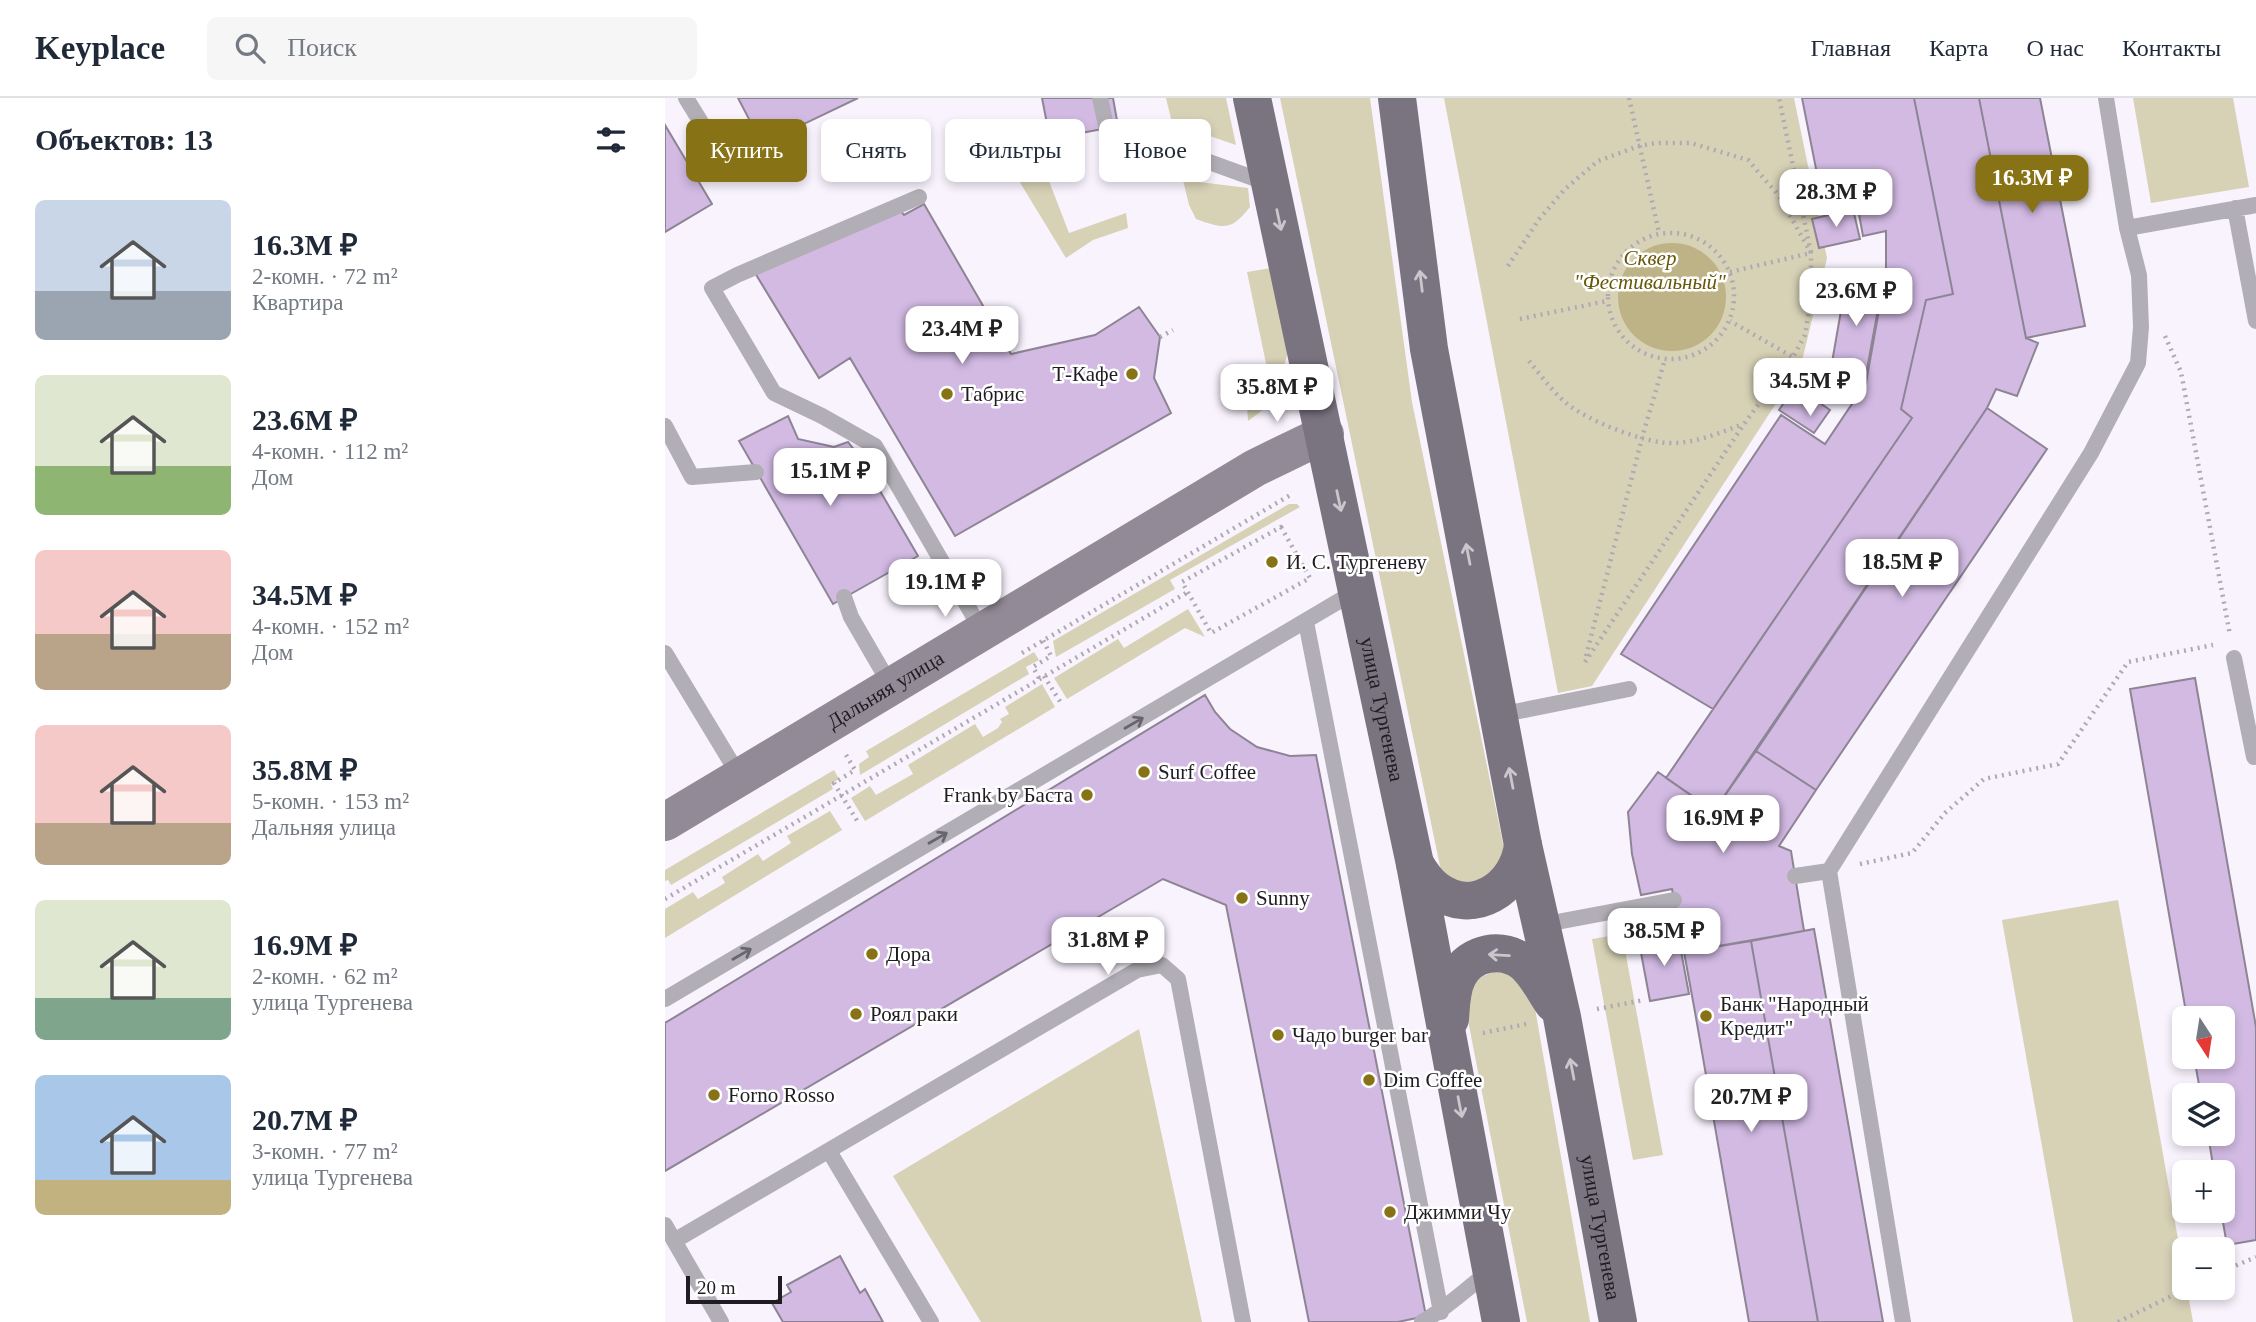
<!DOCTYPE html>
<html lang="ru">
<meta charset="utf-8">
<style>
body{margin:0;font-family:"Times New Roman",serif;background:#f6f6f7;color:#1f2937;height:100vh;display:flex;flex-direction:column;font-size:26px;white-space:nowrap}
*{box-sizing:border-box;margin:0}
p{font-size:23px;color:#747a83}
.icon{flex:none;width:38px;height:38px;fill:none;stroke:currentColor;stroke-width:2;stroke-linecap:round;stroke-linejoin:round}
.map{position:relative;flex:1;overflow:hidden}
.side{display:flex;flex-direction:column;background:#fff;width:665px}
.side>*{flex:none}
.banner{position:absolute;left:21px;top:21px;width:665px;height:63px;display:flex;gap:14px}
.needle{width:46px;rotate:168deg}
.tools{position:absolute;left:1507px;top:908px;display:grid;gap:14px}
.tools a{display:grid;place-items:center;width:63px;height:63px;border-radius:10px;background:#fff;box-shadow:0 4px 10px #0003;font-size:35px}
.scale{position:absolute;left:21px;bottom:18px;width:96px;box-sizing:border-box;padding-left:7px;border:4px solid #1f1c22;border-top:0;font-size:19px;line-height:24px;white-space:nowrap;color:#1f1c22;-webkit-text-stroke:5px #fff;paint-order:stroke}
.price{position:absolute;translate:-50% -60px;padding:0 16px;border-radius:14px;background:#fff;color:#222;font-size:23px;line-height:46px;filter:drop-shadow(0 2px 4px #0008)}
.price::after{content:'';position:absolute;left:50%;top:42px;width:21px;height:16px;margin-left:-10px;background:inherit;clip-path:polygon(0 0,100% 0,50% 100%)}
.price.current{background:#877315;color:#fff}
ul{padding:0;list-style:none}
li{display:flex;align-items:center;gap:21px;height:175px;padding:0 35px}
li span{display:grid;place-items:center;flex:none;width:196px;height:140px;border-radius:10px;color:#555}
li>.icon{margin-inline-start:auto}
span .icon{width:84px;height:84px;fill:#fffc;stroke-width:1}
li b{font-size:30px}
h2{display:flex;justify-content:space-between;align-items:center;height:84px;padding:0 35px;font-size:30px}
.pill{padding:0 24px;border-radius:10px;background:#fff;box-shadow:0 4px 10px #0003;font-size:24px;line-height:63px}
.pill.current{background:#877315;color:#fff}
header{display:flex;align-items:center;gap:42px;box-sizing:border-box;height:98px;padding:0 35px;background:#fff;border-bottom:2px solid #e0e1e3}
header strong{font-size:33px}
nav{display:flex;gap:38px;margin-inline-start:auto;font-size:24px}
.search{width:490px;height:63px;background:#f6f6f7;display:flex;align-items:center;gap:18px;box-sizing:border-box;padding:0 24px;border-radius:10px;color:#747a83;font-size:26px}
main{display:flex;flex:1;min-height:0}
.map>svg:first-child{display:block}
</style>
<header>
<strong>Keyplace</strong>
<div class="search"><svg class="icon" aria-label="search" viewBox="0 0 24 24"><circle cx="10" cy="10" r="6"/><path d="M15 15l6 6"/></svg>Поиск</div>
<nav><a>Главная</a><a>Карта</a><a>О нас</a><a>Контакты</a></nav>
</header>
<main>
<section class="side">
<h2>Объектов: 13<svg class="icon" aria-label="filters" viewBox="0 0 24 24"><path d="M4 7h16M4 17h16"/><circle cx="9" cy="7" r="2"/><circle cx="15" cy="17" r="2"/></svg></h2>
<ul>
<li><span style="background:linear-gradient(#c9d6e8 65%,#9aa5b1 0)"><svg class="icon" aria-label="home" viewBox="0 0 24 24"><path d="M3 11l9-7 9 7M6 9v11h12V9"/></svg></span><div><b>16.3M ₽</b><p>2-комн. · 72 m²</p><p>Квартира</p></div></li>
<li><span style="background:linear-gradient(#dfe7d0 65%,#8fb573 0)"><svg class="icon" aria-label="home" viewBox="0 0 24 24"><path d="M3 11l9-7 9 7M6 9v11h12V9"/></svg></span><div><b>23.6M ₽</b><p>4-комн. · 112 m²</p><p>Дом</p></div></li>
<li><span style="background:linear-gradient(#f6c9c9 60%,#b9a48a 0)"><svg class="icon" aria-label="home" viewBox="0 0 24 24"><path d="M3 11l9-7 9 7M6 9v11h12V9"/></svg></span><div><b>34.5M ₽</b><p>4-комн. · 152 m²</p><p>Дом</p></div></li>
<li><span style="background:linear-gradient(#f6c9c9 70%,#b9a48a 0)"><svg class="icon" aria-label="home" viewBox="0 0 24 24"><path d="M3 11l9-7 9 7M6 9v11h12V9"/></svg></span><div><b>35.8M ₽</b><p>5-комн. · 153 m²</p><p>Дальняя улица</p></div></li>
<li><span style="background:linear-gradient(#dfe7d0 70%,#7fa58c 0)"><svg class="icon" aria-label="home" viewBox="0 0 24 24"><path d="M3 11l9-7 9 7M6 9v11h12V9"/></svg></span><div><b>16.9M ₽</b><p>2-комн. · 62 m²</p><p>улица Тургенева</p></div></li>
<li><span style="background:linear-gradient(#a9c7e8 75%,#c2b280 0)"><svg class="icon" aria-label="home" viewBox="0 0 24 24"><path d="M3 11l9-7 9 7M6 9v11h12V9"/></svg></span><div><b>20.7M ₽</b><p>3-комн. · 77 m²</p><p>улица Тургенева</p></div></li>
</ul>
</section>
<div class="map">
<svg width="1591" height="1224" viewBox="0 0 1591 1224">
<rect width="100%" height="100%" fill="#f9f3fe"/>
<!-- green -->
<path fill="#d7d1b6" d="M 501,0 L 561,0 L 571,47 L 507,25 Z
M 615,0 L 705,0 L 747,304 L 841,760 L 822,782 L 793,784 L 776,773 Z
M 779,0 L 1129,0 L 1162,160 L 1136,267 L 927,588 L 893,595 Z
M 1468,0 L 1568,0 L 1584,89 L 1486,105 Z
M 369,44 L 404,135 L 461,115 L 463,130 L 428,142 L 401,160 L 337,55 Z
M 518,82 L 583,90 L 585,109 C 566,133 559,131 531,121 L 524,107 Z
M 606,170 L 624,249 L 614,289 L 603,308 L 583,323 L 581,291 L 603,275 L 582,174 Z
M 624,406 L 632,406 L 635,409 L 505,482 L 510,491 L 391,559 L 388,543 Z
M 523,511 L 540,539 L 520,530 L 402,601 L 389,580 L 453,541 L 459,550 Z
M 369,554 L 374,562 L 361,569 L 364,576 L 195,677 L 194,666 L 204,659 L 201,653 Z
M 377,586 L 390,609 L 200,723 L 186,700 L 205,688 L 211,697 L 248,676 L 243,667 L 310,626 L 318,639 L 333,630 L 337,624 L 335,621 L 344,616 L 340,609 Z
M 169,672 L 174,681 L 166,686 L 168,691 L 6,787 L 3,782 L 0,783 L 0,772 Z
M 165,713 L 177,732 L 0,840 L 0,811 L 28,794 L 33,801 L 60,785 L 57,779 L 93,756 L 98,763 L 126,745 L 122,738 Z
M 1453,802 L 1519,1175 L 1519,1190 L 1522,1190 L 1528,1224 L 1408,1224 L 1337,822 Z
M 957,836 L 998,1057 L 968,1062 L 927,841 Z
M 843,868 L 868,899 L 925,1224 L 862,1224 L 798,897 L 801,885 Z
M 474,931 L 537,1224 L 316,1224 L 228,1078 Z"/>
<!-- water -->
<path fill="#beb386" d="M953 199a54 54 0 1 1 108 0a54 54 0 1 1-108 0Z"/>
<!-- building -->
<path fill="#d2bae3" stroke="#8d8494" stroke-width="2" d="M 73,0 L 193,0 L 97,46 Z
M 377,0 L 448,0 L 453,28 L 385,41 Z
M 1137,0 L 1249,0 L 1288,196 L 1261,202 L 1236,311 L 1247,320 L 1048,611 L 956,556 L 1116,317 L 1160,346 L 1201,285 L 1221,173 L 1221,133 L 1198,138 L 1192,105 L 1159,111 Z
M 1249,0 L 1314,0 L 1361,240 L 1373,245 L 1352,298 L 1331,291 L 1322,310 L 1049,713 L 1001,680 L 1247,320 L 1236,311 L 1261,202 L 1288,196 Z
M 1314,0 L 1375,0 L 1420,228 L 1361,240 Z
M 0,27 L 47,106 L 0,134 Z
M 259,106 L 346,256 L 430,237 L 474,209 L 495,239 L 489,280 L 506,315 L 290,438 L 185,260 L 154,280 L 90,175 L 235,112 L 239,117 Z
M 1188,111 L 1195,141 L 1154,150 L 1147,121 Z
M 1182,178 L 1218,184 L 1200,282 L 1165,276 Z
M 1130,288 L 1165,312 L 1149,335 L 1114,312 Z
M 1322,310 L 1382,351 L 1151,692 L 1091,653 Z
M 123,318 L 133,341 L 169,349 L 183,344 L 197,362 L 253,458 L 168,506 L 74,343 Z
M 1530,580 L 1591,929 L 1591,1142 L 1562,1147 L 1556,1113 L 1558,1074 L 1549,1074 L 1543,1036 L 1558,1036 L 1558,998 L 1536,998 L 1529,959 L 1558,959 L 1558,920 L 1522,920 L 1465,591 Z
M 540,597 L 550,614 L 565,631 L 592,649 L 625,658 L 651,657 L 761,1218 L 733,1224 L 644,1224 L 561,807 L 498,781 L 0,1073 L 0,925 Z
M 1091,653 L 1151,692 L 1114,748 L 1126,753 L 1139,833 L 1019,854 L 1007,791 L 976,797 L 967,756 L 963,714 L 993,674 L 1049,713 Z
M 1149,831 L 1218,1224 L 1153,1224 L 1086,843 Z
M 1013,837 L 1024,896 L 985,903 L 974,844 Z
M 1086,843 L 1153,1224 L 1084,1224 L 1030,914 L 1019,854 Z
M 175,1158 L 195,1195 L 200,1191 L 218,1224 L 118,1224 L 107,1205 L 126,1194 L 122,1187 Z"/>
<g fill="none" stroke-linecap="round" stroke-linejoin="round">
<!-- path -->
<path stroke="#aea9b3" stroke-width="4.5" stroke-dasharray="2 5" stroke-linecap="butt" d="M 964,0 L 994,135
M943 198a63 63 0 1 1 126 0a63 63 0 1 1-126 0Z
M 843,168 L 875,120 L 900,91 L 933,63 L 974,48 L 991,45 L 1026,45 L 1083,62 L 1114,98 L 1146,155 L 1146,199 L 1140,237 L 1128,259
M 1065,174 L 1146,155 L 1114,0
M 855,221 L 942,203
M 1500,238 L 1516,274 L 1565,537
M 495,239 L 508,232
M 864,263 C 875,276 886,292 900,304 C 920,322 983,347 1010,345 C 1034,344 1057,334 1078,326
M 616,429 L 645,480 L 546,535 L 517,484 Z
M 357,555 L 627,396
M 921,558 L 977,340 L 1000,261
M 920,564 L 1079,326 L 1128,259 L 1065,223
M 379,578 L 396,605
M 374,580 L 368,569 L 386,558 L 378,542
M 181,657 L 190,672 L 169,685 L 194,726
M 1195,766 L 1247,755 L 1280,715 L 1319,681 L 1393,666 L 1463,564 L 1548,547
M 0,801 L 523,494
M 932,911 L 979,902
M 818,935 L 861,926
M 1558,1173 L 1591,1159
M 1453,1224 L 1523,1190"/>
<!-- lane -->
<path stroke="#b2aeb6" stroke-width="16" d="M 21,0 L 45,39
M 435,0 L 445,46 L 482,50 L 500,48 L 602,85
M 254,99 L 72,177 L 47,190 L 109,295 L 157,318 L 210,348 L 317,533
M 1570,110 L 1591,223
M 1462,130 L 1591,107
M 0,328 L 27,379 L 91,374
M 179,499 L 186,519 L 226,588
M 641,524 L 776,1214
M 0,555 L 75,679
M 1569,560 L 1589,659
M 834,617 L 964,591
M 1164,773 L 1238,1224
M 1130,778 L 1164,773 L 1426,355 L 1473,265 L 1476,229 L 1474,177 L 1462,130 L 1441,0
M 876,827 L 1009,802
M 0,901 L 691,493
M 164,1053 L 266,1224
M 0,1127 L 56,1224
M 9,1143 L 472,872 L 497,867 L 513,881 L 578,1224
M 757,1224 C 782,1210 802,1190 825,1173"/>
<!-- secondary -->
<path stroke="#928b97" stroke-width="38" id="s1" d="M 0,724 L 590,370 L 660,336"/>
<!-- primary -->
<g stroke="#7a7380" stroke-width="38">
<path id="s2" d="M 587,0 L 750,766 L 836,1224"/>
<path id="s3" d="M 732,0 L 764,251 L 858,747 L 897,919 L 953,1224"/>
<path d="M 750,766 C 756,776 761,784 770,791 C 808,820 853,790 858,747"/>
<path d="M 785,921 C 786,907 786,891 793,878 C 805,854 838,848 859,865 C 871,875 879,892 888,905"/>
</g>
</g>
<!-- one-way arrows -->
<defs><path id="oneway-shaft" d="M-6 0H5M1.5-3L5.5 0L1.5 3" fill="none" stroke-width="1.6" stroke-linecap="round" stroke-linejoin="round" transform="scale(1.75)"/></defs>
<g stroke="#cac7cc">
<use href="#oneway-shaft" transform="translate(614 122) rotate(78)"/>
<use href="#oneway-shaft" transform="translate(756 183) rotate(-97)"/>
<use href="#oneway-shaft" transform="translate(674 403) rotate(78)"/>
<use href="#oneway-shaft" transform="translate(803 456) rotate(-101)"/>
<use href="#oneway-shaft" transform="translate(846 680) rotate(-101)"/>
<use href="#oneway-shaft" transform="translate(834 857) rotate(-177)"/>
<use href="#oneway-shaft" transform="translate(907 971) rotate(-101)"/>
<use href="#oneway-shaft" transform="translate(795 1009) rotate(79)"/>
</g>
<g stroke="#68656c">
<use href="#oneway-shaft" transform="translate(469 625) rotate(-30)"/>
<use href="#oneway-shaft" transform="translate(273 740) rotate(-30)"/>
<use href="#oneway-shaft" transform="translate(77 856) rotate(-30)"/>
</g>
<!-- markers -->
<g fill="#877315" stroke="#fff" stroke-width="2.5">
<circle cx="467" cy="276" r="7"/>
<circle cx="282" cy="296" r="7"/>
<circle cx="607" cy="464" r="7"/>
<circle cx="479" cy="674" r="7"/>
<circle cx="422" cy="697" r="7"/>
<circle cx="577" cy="800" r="7"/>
<circle cx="207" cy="856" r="7"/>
<circle cx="191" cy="916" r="7"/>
<circle cx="1041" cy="918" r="7"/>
<circle cx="613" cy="937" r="7"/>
<circle cx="704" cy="982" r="7"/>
<circle cx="49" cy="997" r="7"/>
<circle cx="725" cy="1114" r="7"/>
</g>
<g text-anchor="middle" stroke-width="5" stroke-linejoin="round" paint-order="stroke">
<!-- park labels -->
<g font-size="21" font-style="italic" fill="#675707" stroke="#fff">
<text x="985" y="167">Сквер<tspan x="985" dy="24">"Фестивальный"</tspan></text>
</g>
<!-- poi labels -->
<g font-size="21" fill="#1f1c22" stroke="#fff" text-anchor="start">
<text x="453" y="283" text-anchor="end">Т-Кафе</text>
<text x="296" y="303">Табрис</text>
<text x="621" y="471">И. С. Тургеневу</text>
<text x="493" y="681">Surf Coffee</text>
<text x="408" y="704" text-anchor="end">Frank by Баста</text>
<text x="591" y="807">Sunny</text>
<text x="221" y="863">Дора</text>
<text x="1055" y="913">Банк "Народный<tspan x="1055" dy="24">Кредит"</tspan></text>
<text x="205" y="923">Роял раки</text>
<text x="627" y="944">Чадо burger bar</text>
<text x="718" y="989">Dim Coffee</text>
<text x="63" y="1004">Forno Rosso</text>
<text x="739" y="1121">Джимми Чу</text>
</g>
<!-- street labels -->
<g font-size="21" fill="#1f1c22" stroke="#fff">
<text dy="7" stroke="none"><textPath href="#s1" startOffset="257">Дальняя улица</textPath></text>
<text dy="7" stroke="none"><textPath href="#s2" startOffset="625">улица Тургенева</textPath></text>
<text dy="7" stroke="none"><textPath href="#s3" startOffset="1148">улица Тургенева</textPath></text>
</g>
</g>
</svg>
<div class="tools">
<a><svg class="needle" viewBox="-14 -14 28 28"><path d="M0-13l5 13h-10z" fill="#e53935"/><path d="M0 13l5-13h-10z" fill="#747a83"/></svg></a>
<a><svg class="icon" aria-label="layers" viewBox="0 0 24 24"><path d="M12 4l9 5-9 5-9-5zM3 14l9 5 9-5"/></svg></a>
<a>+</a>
<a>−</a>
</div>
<div class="scale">20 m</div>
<b class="price current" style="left:1367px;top:117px">16.3M ₽</b>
<b class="price" style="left:1171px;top:131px">28.3M ₽</b>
<b class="price" style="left:1191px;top:230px">23.6M ₽</b>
<b class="price" style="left:297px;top:268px">23.4M ₽</b>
<b class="price" style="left:1145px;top:320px">34.5M ₽</b>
<b class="price" style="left:612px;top:326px">35.8M ₽</b>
<b class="price" style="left:165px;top:410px">15.1M ₽</b>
<b class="price" style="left:1237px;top:501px">18.5M ₽</b>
<b class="price" style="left:280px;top:521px">19.1M ₽</b>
<b class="price" style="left:1058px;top:757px">16.9M ₽</b>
<b class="price" style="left:999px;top:870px">38.5M ₽</b>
<b class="price" style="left:443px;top:879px">31.8M ₽</b>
<b class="price" style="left:1086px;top:1036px">20.7M ₽</b>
<div class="banner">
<a class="pill current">Купить</a>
<a class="pill">Снять</a>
<a class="pill">Фильтры</a>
<a class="pill">Новое</a>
</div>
</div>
</main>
